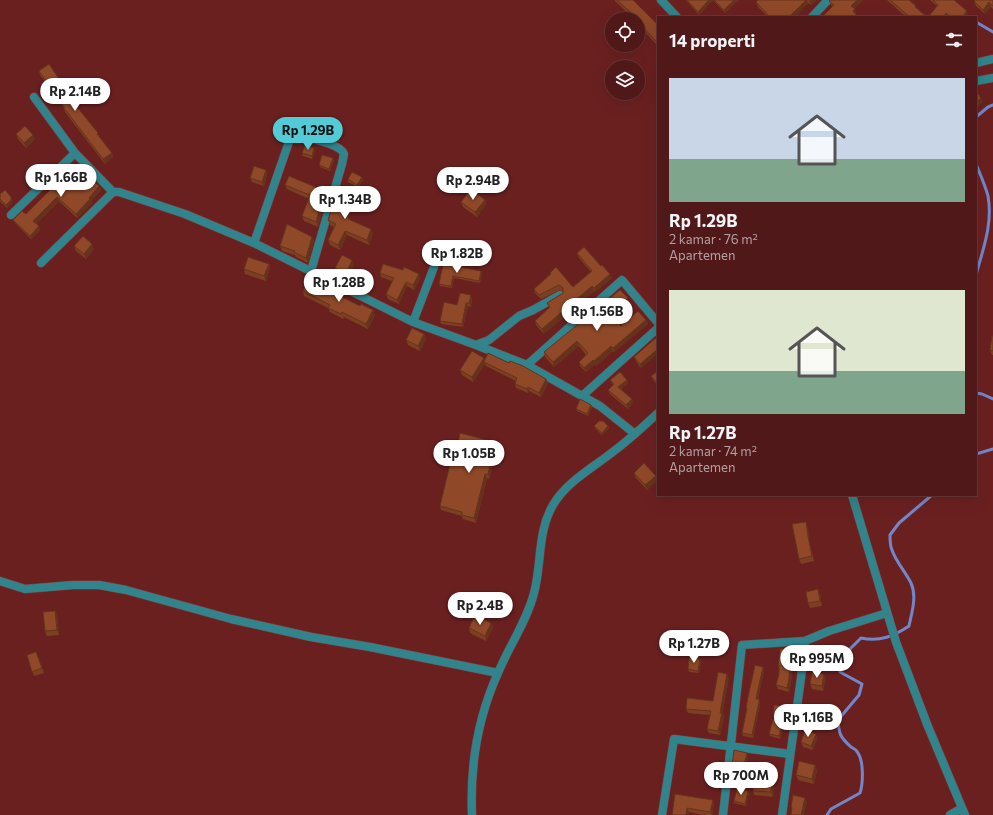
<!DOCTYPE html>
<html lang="id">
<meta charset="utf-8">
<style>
body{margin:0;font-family:Commissioner,sans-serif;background:#562121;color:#f1f3f6;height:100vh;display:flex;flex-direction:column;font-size:15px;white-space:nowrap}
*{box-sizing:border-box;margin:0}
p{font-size:13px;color:#b4a0a2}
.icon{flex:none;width:22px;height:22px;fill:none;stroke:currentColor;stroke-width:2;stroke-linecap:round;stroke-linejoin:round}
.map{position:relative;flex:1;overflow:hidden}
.sheet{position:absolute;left:657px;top:16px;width:320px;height:480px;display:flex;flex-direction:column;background:#501818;border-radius:0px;box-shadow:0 4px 16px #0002,0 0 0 1px #673737}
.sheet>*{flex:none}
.tools{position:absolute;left:605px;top:12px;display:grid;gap:8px}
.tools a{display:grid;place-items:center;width:40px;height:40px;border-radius:50%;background:#501818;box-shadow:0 4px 16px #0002,0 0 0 1px #673737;font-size:20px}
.price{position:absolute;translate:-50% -34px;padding:0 9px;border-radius:14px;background:#fff;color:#222;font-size:13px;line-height:26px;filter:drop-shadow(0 1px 2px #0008)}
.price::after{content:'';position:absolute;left:50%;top:24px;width:12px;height:9px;margin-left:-6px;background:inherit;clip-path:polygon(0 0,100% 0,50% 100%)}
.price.on{background:#52cbd7;color:#111}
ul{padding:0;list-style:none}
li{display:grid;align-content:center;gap:8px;height:212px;padding:0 12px}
li span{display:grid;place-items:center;height:124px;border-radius:0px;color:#555}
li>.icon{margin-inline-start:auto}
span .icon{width:72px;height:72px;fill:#fffc;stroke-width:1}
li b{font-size:17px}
h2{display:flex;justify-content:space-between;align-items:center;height:48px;padding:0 12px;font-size:17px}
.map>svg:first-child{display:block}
</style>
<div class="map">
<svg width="993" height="815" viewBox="0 0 993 815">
<rect width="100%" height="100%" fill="#6b2020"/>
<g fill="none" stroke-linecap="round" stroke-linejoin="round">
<!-- stream -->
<path stroke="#7088cb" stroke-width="3" d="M 976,22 L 993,32
M 976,117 L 988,107 L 993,105
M 976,164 C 980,174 985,185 988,196 C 993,224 983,249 976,275
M 976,393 L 982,394 L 993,399
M 976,454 L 993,449
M 827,815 L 831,809 L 860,793 C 863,784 864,762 858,753 C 857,751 853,748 851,747 C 840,737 839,734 838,720 L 859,695 L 862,684 L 840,672 L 840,662 L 851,648 L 861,638 C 880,642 894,636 909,626 C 912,612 917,596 911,583 C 905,571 896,562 892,550 C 890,546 890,540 890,535 L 899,523 L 932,495"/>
<defs>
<path id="minor" d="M 661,0 L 677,17
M 812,17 L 828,0
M 34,97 L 75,153 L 113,192
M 11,215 L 75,153
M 254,243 L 291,136 L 293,134 C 304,137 340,143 344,154 L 342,164 L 311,271
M 41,263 L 110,195 L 113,192 L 119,192 L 185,214 L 254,243 L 413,322 L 476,345 L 489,340 L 519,316 L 533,310 L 560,295
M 413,322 L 434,267
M 476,345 L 527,365 L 582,396 L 658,328
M 527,365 L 622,280 L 658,323
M 582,396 L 600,406 L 635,434
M 852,495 L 896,642 L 927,724 L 965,815
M 0,581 L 25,589 L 73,585 L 99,585 L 126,590 L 231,619 L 311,637 L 370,647 L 498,673
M 472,815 C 470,767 478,717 498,673 C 509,646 527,621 534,593 C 542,564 537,532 553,505 C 566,482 594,467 614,451 C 630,439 644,426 658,413
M 662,815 L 674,739 L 790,754
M 723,815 L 742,645 L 805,641 L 829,631 L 887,613
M 782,815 L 801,678 L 805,641
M 950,815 L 962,808"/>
<path id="tertiary" d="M 976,63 L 993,59
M 976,81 L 993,78"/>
</defs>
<!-- minor casing -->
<use href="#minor" stroke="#824040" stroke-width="9"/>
<!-- tertiary casing -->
<use href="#tertiary" stroke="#824040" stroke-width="9"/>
<!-- minor -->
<use href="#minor" stroke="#31848b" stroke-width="8"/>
<!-- tertiary -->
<use href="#tertiary" stroke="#31848b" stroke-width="8"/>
</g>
<!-- wall -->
<path fill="#7c3f22" d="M 615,0 L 633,0 L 658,25 L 658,46 L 638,25 L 638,19 L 634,19 L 615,1 Z
M 686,0 L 738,0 L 725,13 L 713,0 L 699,15 Z
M 758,0 L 816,0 L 811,5 L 808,3 L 795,17 L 768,17 L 758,7 L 756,2 Z
M 830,0 L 863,0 L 854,9 L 856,13 L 855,14 L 832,6 L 831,5 Z
M 887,0 L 909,0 L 917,8 L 927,17 L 906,17 Z
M 930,0 L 954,0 L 968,16 L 967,17 L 928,17 L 937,6 Z
M 993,0 L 993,9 L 991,7 L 985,14 L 976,6 L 974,1 Z
M 39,71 L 61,84 L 67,95 L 98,133 L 99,137 L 112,153 L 113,157 L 105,164 L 65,112 L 64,108 L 40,75 Z
M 340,127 L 342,132 L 339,142 L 327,137 L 325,132 Z
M 16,134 L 35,139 L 26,148 L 18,139 Z
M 315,150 L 312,159 L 303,156 L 302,153 Z
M 333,158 L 334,160 L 330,171 L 320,167 L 319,165 Z
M 266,170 L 267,175 L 264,186 L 252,182 L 250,178 Z
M 69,177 L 93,180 L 92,181 L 99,186 L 101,190 L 91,201 L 92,203 L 77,218 L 59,201 L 36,224 L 39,226 L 40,230 L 31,239 L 15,223 L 13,220 L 26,214 Z
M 348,179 L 363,180 L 358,187 L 348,182 Z
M 285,185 L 327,196 L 318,227 L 304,221 L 302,216 L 309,199 L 287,189 Z
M 0,194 L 12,199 L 12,203 L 7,208 L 0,201 Z
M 356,194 L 357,198 L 349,217 L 350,220 L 373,234 L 369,245 L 347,235 L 340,250 L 330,245 L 328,240 L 334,227 L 330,225 L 328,220 L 342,198 Z
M 485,200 L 486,204 L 477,217 L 463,207 L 461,202 Z
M 312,237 L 314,241 L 308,263 L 296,257 L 295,255 L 282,251 L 280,246 Z
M 74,246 L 94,249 L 86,259 L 76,251 Z
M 577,253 L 612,278 L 595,292 L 594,291 L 544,334 L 536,325 L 535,321 L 549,308 L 547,303 L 563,293 L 563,292 L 560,290 L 541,299 L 535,293 L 534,289 L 550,274 L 550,273 L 573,287 L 591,272 L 579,258 Z
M 269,264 L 270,268 L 266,281 L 245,274 L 244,269 Z
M 443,264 L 481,271 L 482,273 L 480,283 L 454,278 L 452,288 L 440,286 L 439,284 Z
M 354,265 L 348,278 L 337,273 L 335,268 Z
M 403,270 L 420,278 L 414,290 L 407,286 L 399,304 L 388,299 L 386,294 L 392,281 L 381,277 L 380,273 Z
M 303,291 L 360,306 L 373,310 L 375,315 L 368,329 L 344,317 L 343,319 L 330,312 L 328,308 L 304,296 Z
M 472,298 L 471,307 L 468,306 L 463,327 L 441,324 L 440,321 L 457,305 Z
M 629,303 L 613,317 L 621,326 L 646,320 L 648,324 L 614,352 L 613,351 L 596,366 L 595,364 L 586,372 L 580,366 L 579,362 L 586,355 L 579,346 L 554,367 L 545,357 L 544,352 Z
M 424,334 L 426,339 L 420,351 L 408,345 L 406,340 Z
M 658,336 L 641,368 L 636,361 L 634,357 Z
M 993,336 L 993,355 L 992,355 L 990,350 Z
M 484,358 L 485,361 L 509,363 L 546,379 L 548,383 L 541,397 L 529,391 L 528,393 L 516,388 L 515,384 L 516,381 L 486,366 L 485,364 L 473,382 L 462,375 L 460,370 Z
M 658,371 L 658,386 L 653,380 L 651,376 Z
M 610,380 L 627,380 L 628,383 L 621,389 L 633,402 L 628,409 L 610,394 L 608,390 L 613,385 Z
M 591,405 L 592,408 L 588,416 L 577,411 L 576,409 Z
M 594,426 L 608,426 L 609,428 L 602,435 L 595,428 Z
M 502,444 L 504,449 L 500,465 L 493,463 L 489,479 L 487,478 L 476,523 L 463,519 L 462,516 L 441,510 L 440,506 L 453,465 Z
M 634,473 L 658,480 L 647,490 L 636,478 Z
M 808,527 L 809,541 L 814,561 L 801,564 L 799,559 Z
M 820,594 L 822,606 L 810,608 L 808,603 Z
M 55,611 L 57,615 L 59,635 L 47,636 L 45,631 Z
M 491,623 L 493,628 L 486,641 L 470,633 L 469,628 Z
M 36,652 L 44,673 L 34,676 L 27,655 Z
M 793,653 L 791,683 L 789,692 L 778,689 L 776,685 L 779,674 L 779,668 L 778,665 Z
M 700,659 L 701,662 L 699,673 L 689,672 L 688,669 Z
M 764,670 L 758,699 L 760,702 L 760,705 L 753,738 L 743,736 L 742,733 L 747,711 L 746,708 Z
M 729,678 L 722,713 L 724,717 L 720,735 L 709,733 L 707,729 L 710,715 L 688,713 L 686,709 L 713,701 Z
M 826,678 L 823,691 L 812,689 L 810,684 Z
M 786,707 L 786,709 L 785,719 L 773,717 L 773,714 Z
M 819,709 L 820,714 L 819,724 L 807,722 L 805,717 Z
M 783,723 L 784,725 L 780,739 L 770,736 L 769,734 Z
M 817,738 L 813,750 L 803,747 L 801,742 Z
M 748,758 L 743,782 L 732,780 L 731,775 Z
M 817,770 L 814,784 L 798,780 L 796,775 Z
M 772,780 L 774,785 L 773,797 L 754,795 L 753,791 Z
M 749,793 L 746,806 L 734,803 L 734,801 Z
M 675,794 L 714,804 L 712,815 L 703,815 L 689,812 Z"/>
<!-- shaded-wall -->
<path fill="#65331c" d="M 709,0 L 713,0 L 699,15 L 698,12 Z
M 734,0 L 738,0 L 725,13 L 724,10 Z
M 806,0 L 807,0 L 808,3 L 795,17 L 789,17 Z
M 810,0 L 816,0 L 811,5 L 809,1 Z
M 857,0 L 863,0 L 853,10 L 851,6 Z
M 989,2 L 991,7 L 985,14 L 983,10 Z
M 855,9 L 856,13 L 854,16 L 853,11 Z
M 967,11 L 968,16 L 967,17 L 962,17 Z
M 946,13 L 948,17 L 943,17 Z
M 981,98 L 983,102 L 976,108 L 976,102 Z
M 340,127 L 342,132 L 339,142 L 337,137 Z
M 33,135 L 35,139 L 26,148 L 24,143 Z
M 314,148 L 315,150 L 312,159 L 312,156 Z
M 112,153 L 113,157 L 105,164 L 103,159 Z
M 333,158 L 334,160 L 330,171 L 329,169 Z
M 266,170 L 267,175 L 264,186 L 262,182 Z
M 362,177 L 363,180 L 358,187 L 357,185 Z
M 99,186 L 101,190 L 91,201 L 92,203 L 77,218 L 76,214 Z
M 325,191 L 327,196 L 318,227 L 316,222 Z
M 356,194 L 357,198 L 347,220 L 345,215 Z
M 11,197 L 12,199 L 12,203 L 7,208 L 6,205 Z
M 57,197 L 59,201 L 35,225 L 33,221 Z
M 485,200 L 486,204 L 477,217 L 475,212 Z
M 39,226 L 40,230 L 31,239 L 30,236 Z
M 371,229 L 373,234 L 369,245 L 367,240 Z
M 345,231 L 347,235 L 340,250 L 338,245 Z
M 312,237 L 314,241 L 308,263 L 306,258 Z
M 92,244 L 94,249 L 86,259 L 84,254 Z
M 352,260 L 354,265 L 348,278 L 346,273 Z
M 269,264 L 270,268 L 266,281 L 264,276 Z
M 481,271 L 482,273 L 480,283 L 479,281 Z
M 419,274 L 420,278 L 414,290 L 413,285 Z
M 610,274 L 612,278 L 595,292 L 594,288 Z
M 453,276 L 454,278 L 452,288 L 451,286 Z
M 406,282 L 407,286 L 399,304 L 397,300 Z
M 592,286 L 594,291 L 544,334 L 542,329 Z
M 471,295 L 472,298 L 471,307 L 469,303 Z
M 628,298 L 629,303 L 612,318 L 610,313 Z
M 466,303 L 468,306 L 463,327 L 462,324 Z
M 373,310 L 375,315 L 368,329 L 366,324 Z
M 646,320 L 648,324 L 614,352 L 613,348 Z
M 424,334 L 426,339 L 420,351 L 418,346 Z
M 577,341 L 579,346 L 554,367 L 553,362 Z
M 611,346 L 613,351 L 596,366 L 594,361 Z
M 658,349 L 658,354 L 641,368 L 640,364 Z
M 484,358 L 485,362 L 484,362 L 485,364 L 473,382 L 472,377 Z
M 593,360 L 595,364 L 586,372 L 584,368 Z
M 546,379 L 548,383 L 541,397 L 539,393 Z
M 627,380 L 628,383 L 619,391 L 618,387 Z
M 528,387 L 529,391 L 528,393 L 527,389 Z
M 632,399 L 633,402 L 628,409 L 626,405 Z
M 591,405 L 592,408 L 588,416 L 587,414 Z
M 608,426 L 609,428 L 602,435 L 602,433 Z
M 502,444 L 504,449 L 500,465 L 498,460 Z
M 492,458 L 493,463 L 489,479 L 488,474 Z
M 485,474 L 487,478 L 476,523 L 474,518 Z
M 656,476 L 658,480 L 647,490 L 645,485 Z
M 806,522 L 808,527 L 809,541 L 814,561 L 808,536 Z
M 818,589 L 820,594 L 822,606 L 820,601 Z
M 55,611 L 57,615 L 59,635 L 57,630 Z
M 491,623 L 493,628 L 486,641 L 485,636 Z
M 791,649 L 793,653 L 791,683 L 789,692 L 787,688 Z
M 700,659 L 701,662 L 699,673 L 698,671 Z
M 763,667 L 764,670 L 757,702 L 756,699 Z
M 727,674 L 729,678 L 722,717 L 720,713 Z
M 824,674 L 826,678 L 823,691 L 822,686 Z
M 759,699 L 760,705 L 753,738 L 752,735 Z
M 786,707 L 786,709 L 785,719 L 784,716 Z
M 819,709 L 820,714 L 819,724 L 817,719 Z
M 722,713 L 724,717 L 720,735 L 718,731 Z
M 783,723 L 784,725 L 780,739 L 779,736 Z
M 816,734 L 817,738 L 813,750 L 811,746 Z
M 747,753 L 748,758 L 743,782 L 741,777 Z
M 815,765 L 817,770 L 814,784 L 812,779 Z
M 772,780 L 774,785 L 773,797 L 771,792 Z
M 748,791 L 749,793 L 746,806 L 745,804 Z
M 805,798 L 807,802 L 804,815 L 801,815 Z
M 713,800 L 714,804 L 712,815 L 710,812 Z
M 687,808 L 689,812 L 689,815 L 686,815 Z"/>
<!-- building -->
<path fill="#904928" stroke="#65331c" d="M 617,0 L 633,0 L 658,25 L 658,43 L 638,22 L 638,19 L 635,19 L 634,18 L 636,17 Z
M 687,0 L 709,0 L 698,12 Z
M 714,0 L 734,0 L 724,10 Z
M 758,0 L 806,0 L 789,17 L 770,17 L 756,2 Z
M 830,0 L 857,0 L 851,6 L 855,9 L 853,11 L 858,17 L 822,17 L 834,5 L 829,1 Z
M 890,0 L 909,0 L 916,6 L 915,7 L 927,17 L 910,17 Z
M 933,0 L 954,0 L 967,11 L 962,17 L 951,17 L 946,13 L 943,17 L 928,17 L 938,5 Z
M 975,0 L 993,0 L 993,6 L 989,2 L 983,10 L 974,1 Z
M 49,64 L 59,79 L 58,80 L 66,92 L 65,92 L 98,133 L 97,134 L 112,153 L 103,159 L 64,108 L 64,107 L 39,71 Z
M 976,91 L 981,98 L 976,102 Z
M 327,123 L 340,127 L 337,137 L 325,132 Z
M 25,126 L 33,135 L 24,143 L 16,134 Z
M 305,145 L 314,148 L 312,156 L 302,153 Z
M 322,155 L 333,158 L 329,169 L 319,165 Z
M 79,166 L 92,176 L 90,178 L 99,186 L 89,198 L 90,199 L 76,214 L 57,197 L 33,221 L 39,226 L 30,236 L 13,220 L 22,211 L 26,214 L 66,174 L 69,177 Z
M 254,166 L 266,170 L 262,182 L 250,178 Z
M 352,172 L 362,177 L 357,185 L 348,179 Z
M 289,176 L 325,191 L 316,222 L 302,216 L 310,195 L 285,185 Z
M 346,189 L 356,194 L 345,215 L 349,217 L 348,219 L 371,229 L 367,240 L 345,231 L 338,245 L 328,240 L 336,224 L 328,220 L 336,195 L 342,198 Z
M 471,189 L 485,200 L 475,212 L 461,202 Z
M 5,190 L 11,197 L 11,200 L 6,205 L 0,199 L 0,194 Z
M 287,224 L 312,237 L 306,258 L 294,252 L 295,251 L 280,246 Z
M 83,236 L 92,244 L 84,254 L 74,246 Z
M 584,247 L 601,266 L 602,265 L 610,274 L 594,288 L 592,286 L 542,329 L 535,321 L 550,307 L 547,303 L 563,293 L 563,288 L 559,285 L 539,295 L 534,289 L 551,274 L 550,273 L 556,267 L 573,287 L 592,271 L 577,253 Z
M 342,255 L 352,260 L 346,273 L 335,268 Z
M 248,257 L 269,264 L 264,276 L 244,269 Z
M 383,264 L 403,270 L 404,267 L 419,274 L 413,285 L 406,282 L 397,300 L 386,294 L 394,278 L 380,273 Z
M 443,264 L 481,271 L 479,281 L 453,276 L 451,286 L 439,284 Z
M 308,280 L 360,306 L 361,304 L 373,310 L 366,324 L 342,312 L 341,314 L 328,308 L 330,305 L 303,291 Z
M 620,290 L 628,298 L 610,313 L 621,326 L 638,311 L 646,320 L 613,348 L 611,346 L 594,361 L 593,360 L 584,368 L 579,362 L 588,353 L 577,341 L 553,362 L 544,352 Z
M 460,293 L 471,295 L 469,303 L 466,303 L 462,324 L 440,321 L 444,302 L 457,305 Z
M 412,328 L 424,334 L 418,346 L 406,340 Z
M 658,336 L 658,349 L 640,364 L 634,357 Z
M 992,336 L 993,336 L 993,351 L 990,350 Z
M 472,351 L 484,358 L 472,377 L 460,370 Z
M 488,353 L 509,363 L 510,361 L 523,366 L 546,379 L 539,393 L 528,387 L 527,389 L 515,384 L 517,378 L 484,362 Z
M 658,371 L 658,384 L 651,376 Z
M 620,372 L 627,380 L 618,387 L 632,399 L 626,405 L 608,390 L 614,384 L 610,380 Z
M 580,399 L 591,405 L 587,414 L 576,409 Z
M 599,421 L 603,421 L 608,426 L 602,433 L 594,426 Z
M 460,433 L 502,444 L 498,460 L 492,458 L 488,474 L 485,474 L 474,518 L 462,515 L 462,512 L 440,506 L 450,464 L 453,465 Z
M 644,463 L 656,476 L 645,485 L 634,473 Z
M 806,522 L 808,536 L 812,556 L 799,559 L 792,524 Z
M 818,589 L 820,601 L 808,603 L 806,592 Z
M 55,611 L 57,630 L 45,631 L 43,612 Z
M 475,615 L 491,623 L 485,636 L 469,628 Z
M 780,649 L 791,649 L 789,679 L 787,688 L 776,685 L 779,674 L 779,665 L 778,665 Z
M 36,652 L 42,668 L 32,672 L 27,655 Z
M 689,658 L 700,659 L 698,671 L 688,669 Z
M 755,665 L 763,667 L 756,699 L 759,699 L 759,702 L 752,735 L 742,733 L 747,708 L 746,708 L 748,697 Z
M 718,672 L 727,674 L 720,713 L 722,713 L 718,731 L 707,729 L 711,711 L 686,709 L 687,698 L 713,701 Z
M 812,672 L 824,674 L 822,686 L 810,684 Z
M 774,705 L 786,707 L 784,716 L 773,714 Z
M 806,707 L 819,709 L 817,719 L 805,717 Z
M 773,719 L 783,723 L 779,736 L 769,734 Z
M 805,730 L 816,734 L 811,746 L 801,742 Z
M 734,750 L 747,753 L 741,777 L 731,775 Z
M 799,761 L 815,765 L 812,779 L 796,775 Z
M 756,779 L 772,780 L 771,792 L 753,791 Z
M 737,788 L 748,791 L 745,804 L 734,801 Z
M 675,794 L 713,800 L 710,812 L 687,808 L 686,815 L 672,815 Z
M 793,795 L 805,798 L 801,815 L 791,815 L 792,807 L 791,807 Z"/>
</svg>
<div class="tools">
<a><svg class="icon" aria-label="locate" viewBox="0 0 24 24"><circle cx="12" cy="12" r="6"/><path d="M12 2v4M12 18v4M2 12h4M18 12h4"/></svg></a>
<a><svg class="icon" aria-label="layers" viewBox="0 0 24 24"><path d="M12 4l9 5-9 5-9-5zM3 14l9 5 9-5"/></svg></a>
</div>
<b class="price" style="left:75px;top:112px">Rp 2.14B</b>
<b class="price on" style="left:308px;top:151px">Rp 1.29B</b>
<b class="price" style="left:61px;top:198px">Rp 1.66B</b>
<b class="price" style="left:473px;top:201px">Rp 2.94B</b>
<b class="price" style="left:345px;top:220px">Rp 1.34B</b>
<b class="price" style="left:457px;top:274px">Rp 1.82B</b>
<b class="price" style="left:339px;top:303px">Rp 1.28B</b>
<b class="price" style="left:597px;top:332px">Rp 1.56B</b>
<b class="price" style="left:469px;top:474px">Rp 1.05B</b>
<b class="price" style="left:480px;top:626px">Rp 2.4B</b>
<b class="price" style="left:694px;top:664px">Rp 1.27B</b>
<b class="price" style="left:817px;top:679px">Rp 995M</b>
<b class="price" style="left:808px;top:738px">Rp 1.16B</b>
<b class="price" style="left:741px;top:796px">Rp 700M</b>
<section class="sheet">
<h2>14 properti<svg class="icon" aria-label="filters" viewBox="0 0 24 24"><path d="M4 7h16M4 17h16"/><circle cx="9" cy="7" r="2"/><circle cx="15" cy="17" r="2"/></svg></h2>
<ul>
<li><span style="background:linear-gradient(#c9d6e8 65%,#7fa58c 0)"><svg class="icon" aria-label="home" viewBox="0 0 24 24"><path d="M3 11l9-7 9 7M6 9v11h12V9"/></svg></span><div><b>Rp 1.29B</b><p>2 kamar · 76 m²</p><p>Apartemen</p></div></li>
<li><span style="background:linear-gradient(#dfe7d0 65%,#7fa58c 0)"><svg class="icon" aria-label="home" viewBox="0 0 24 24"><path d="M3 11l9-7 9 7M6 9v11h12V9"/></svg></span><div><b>Rp 1.27B</b><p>2 kamar · 74 m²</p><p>Apartemen</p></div></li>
</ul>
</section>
</div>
